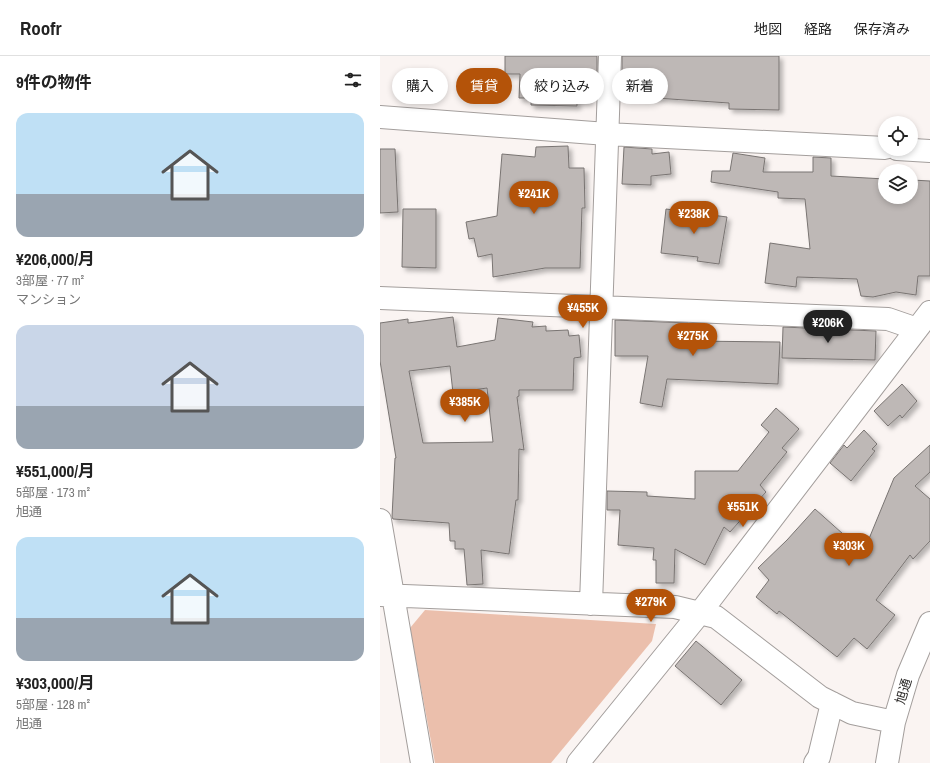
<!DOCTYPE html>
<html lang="ja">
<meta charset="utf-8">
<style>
body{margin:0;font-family:"Archivo Narrow","Noto Sans JP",sans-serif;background:#f6f6f6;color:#222;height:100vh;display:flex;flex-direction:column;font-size:15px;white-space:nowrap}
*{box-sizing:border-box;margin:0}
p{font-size:13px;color:#767676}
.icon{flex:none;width:22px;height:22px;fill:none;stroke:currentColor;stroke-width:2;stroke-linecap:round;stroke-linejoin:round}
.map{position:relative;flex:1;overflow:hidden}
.panel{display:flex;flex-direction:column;background:#fff;width:380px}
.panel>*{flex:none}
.banner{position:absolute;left:12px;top:12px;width:380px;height:36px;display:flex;gap:8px}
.controls{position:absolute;left:498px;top:60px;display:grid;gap:8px}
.controls a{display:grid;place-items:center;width:40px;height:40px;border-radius:50%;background:#fff;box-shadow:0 2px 6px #0003;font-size:20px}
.price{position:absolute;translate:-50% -34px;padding:0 9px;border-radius:14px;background:#b45309;color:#fff;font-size:13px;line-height:26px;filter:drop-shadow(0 1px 2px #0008)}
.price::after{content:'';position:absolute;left:50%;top:24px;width:12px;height:9px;margin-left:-6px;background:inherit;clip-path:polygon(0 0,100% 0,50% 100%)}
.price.selected{background:#222;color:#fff}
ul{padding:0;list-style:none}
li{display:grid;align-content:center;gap:8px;height:212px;padding:0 16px}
li span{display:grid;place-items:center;height:124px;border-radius:12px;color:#555}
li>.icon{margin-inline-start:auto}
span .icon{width:72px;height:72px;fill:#fffc;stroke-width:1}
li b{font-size:17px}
h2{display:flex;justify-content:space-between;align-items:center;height:48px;padding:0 16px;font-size:17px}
.chip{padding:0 14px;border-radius:18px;background:#fff;box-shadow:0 2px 6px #0003;font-size:14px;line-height:36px}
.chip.selected{background:#b45309;color:#fff}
header{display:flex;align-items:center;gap:24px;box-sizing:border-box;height:56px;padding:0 20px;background:#fff;border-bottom:1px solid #e0e0e0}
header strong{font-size:19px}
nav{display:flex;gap:22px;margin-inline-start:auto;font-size:14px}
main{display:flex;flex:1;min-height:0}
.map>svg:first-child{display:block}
</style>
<header>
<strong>Roofr</strong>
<nav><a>地図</a><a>経路</a><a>保存済み</a></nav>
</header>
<main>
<section class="panel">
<h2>9件の物件<svg class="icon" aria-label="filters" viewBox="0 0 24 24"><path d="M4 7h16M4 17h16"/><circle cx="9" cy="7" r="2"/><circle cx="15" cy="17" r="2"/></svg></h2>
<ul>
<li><span style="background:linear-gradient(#bfe0f5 65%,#9aa5b1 0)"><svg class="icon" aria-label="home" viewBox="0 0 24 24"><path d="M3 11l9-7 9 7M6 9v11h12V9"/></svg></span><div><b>¥206,000/月</b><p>3部屋 · 77 m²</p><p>マンション</p></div></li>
<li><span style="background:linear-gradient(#c9d6e8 65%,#9aa5b1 0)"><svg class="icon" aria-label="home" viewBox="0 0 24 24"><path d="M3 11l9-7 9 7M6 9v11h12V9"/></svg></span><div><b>¥551,000/月</b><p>5部屋 · 173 m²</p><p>旭通</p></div></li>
<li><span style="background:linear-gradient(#bfe0f5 65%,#9aa5b1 0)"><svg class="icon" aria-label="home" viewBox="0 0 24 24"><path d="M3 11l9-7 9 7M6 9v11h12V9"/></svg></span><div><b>¥303,000/月</b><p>5部屋 · 128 m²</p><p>旭通</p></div></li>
</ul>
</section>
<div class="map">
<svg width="550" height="707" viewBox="0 0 550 707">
<defs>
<filter id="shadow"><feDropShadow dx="3.5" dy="3.5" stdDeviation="2" flood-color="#0004"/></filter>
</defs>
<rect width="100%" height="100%" fill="#faf4f2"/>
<!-- green -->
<path fill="#ebbfac" d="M 45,554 L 276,568 L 272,585 L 171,707 L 55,707 L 30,572 Z"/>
<!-- building -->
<path fill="#beb8b6" stroke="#797472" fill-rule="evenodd" filter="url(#shadow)" d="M 125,0 L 217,0 L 217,23 L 210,22 L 209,45 L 197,45 L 197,50 L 151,49 L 151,42 L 139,42 L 140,18 L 125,18 Z
M 242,0 L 399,0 L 399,54 L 349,53 L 349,47 L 246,40 L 247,24 L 242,24 Z
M 188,90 L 189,112 L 204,112 L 205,152 L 202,152 L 200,212 L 165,212 L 113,221 L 112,198 L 98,201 L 94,182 L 89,183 L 86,166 L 117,160 L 122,98 L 155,101 L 156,91 Z
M 244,91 L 272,93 L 272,98 L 289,96 L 291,118 L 271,120 L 271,129 L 242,128 Z
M 0,93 L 15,93 L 18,156 L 0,157 Z
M 353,97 L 385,102 L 383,116 L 433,116 L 433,101 L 451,102 L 451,120 L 505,123 L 505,141 L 531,141 L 532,124 L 550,125 L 550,220 L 538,220 L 536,239 L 516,236 L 493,241 L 481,240 L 477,223 L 417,221 L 416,231 L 385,227 L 390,187 L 430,193 L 425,143 L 398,142 L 398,136 L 331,126 L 332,115 L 350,115 Z
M 23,153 L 56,153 L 56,212 L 22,211 Z
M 286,153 L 347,161 L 339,208 L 317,205 L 318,201 L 281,197 Z
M 73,261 L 77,291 L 115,284 L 118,262 L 153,266 L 152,271 L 166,270 L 166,275 L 188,274 L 189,280 L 199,279 L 201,301 L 194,302 L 193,334 L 139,334 L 139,340 L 137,341 L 144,394 L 139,393 L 138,444 L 136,444 L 129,498 L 101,494 L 103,528 L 87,529 L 84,493 L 75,493 L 75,485 L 70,485 L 69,467 L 13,463 L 12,461 L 15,402 L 16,402 L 0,305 L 0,267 L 28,263 L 28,267 ZM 70,310 L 73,337 L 107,332 L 113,386 L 43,387 L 29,315 Z
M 235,264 L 308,267 L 309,285 L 400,286 L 398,328 L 287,323 L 282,351 L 260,347 L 268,300 L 235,300 Z
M 403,271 L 496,275 L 495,304 L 402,302 Z
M 522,328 L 537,345 L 522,362 L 520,359 L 508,370 L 494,355 Z
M 396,352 L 419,373 L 402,392 L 407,396 L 380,429 L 386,436 L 350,476 L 344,471 L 325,509 L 295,493 L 294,527 L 276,527 L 276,504 L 273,504 L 274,492 L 238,489 L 240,454 L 227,454 L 227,435 L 267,436 L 267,440 L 315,443 L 315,415 L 358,415 L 389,376 L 381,369 Z
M 484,374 L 497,388 L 492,393 L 495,395 L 471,425 L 450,407 L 464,389 L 467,392 Z
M 550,389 L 550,416 L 535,430 L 550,443 L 550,485 L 533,503 L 530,499 L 496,544 L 515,559 L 487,593 L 474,582 L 457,601 L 399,555 L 397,558 L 376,541 L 389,524 L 378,512 L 407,484 L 435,453 L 472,486 L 475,482 L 486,490 L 514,422 Z
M 316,585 L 362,624 L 341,649 L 295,610 Z"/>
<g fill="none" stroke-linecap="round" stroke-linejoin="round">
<defs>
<path id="minor" d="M 0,61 L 227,78 L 505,92
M 517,93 L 550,95
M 0,242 L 508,263 L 537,273
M 0,464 L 42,707
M 0,539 L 295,551 L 336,561 L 440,641 L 472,657 L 514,666
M 211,548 L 230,0
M 198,707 L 319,558 L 550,256
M 435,707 L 439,701 L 452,647
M 507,707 L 514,666 L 528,619 L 550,567"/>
</defs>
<!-- minor casing -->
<use href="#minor" stroke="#a39e9c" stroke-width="24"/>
<!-- minor -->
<use href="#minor" stroke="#fff" stroke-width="22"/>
</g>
<g text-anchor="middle" stroke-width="3.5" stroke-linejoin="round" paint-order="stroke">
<!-- street labels -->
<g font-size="13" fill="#2e2c2b" stroke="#fff">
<text transform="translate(523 635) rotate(-73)" y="5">旭通</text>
</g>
</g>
</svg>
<div class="controls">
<a><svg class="icon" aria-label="locate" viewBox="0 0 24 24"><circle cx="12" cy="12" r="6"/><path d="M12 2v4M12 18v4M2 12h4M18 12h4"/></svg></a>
<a><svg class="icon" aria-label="layers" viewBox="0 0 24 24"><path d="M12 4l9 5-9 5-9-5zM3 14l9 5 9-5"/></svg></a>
</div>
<b class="price" style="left:154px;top:159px">¥241K</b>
<b class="price" style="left:314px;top:179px">¥238K</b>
<b class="price" style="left:203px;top:273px">¥455K</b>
<b class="price selected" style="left:448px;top:288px">¥206K</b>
<b class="price" style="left:313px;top:301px">¥275K</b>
<b class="price" style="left:85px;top:367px">¥385K</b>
<b class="price" style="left:363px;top:472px">¥551K</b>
<b class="price" style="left:469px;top:511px">¥303K</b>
<b class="price" style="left:271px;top:567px">¥279K</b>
<div class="banner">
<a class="chip">購入</a>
<a class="chip selected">賃貸</a>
<a class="chip">絞り込み</a>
<a class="chip">新着</a>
</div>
</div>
</main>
